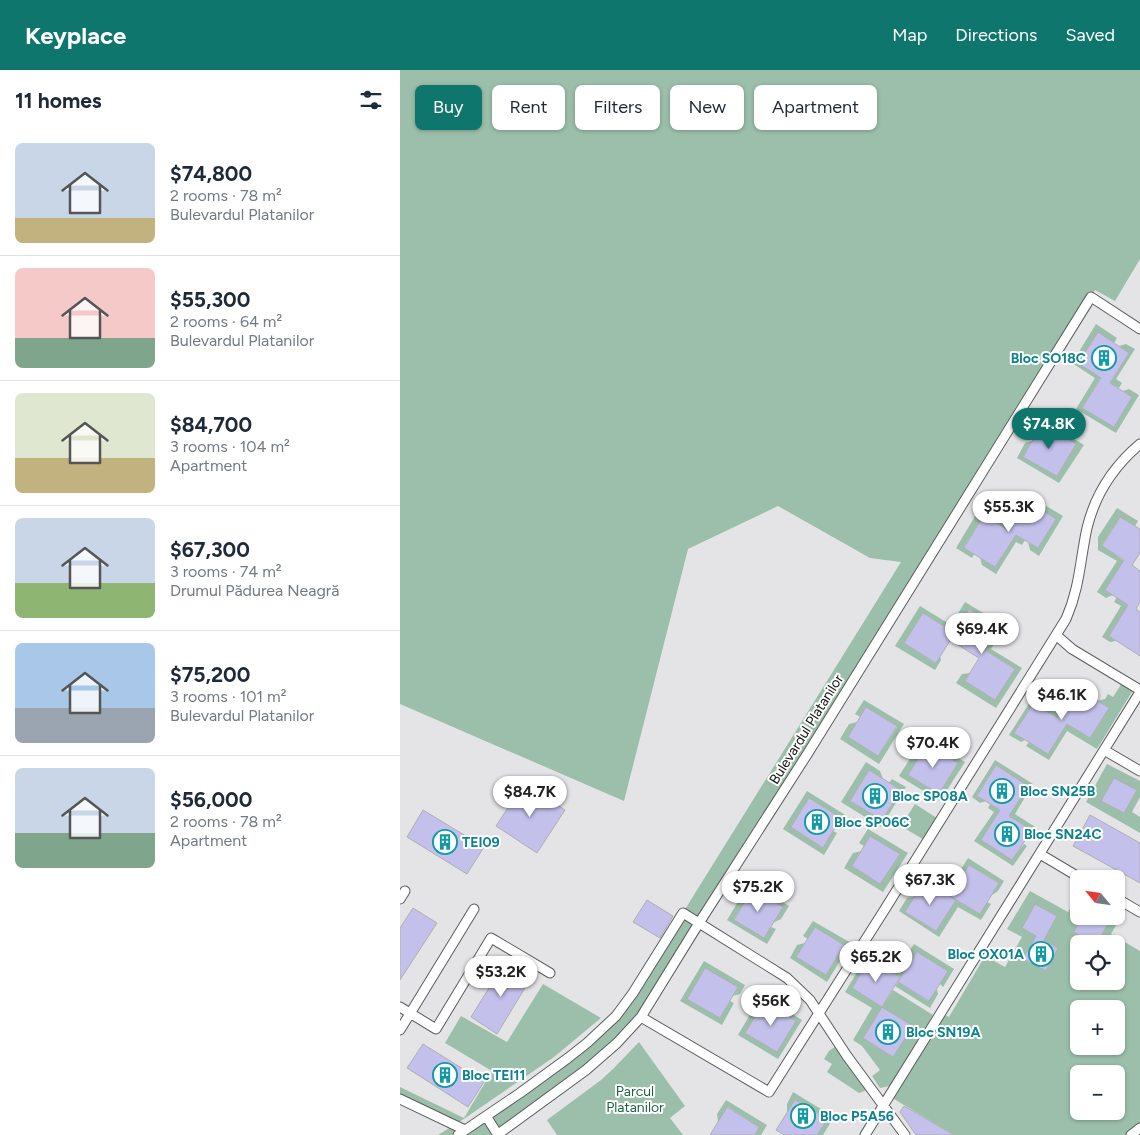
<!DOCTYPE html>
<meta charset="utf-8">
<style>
body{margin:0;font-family:Figtree,sans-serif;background:#f6f6f7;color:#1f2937;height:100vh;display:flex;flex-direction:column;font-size:19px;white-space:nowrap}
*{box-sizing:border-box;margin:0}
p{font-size:16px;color:#747a83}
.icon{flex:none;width:28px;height:28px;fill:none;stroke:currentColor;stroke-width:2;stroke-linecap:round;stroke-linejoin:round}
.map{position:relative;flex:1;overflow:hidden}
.panel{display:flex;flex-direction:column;background:#fff;width:400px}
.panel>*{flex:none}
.guide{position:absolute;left:15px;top:15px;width:475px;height:45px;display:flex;gap:10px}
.needle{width:32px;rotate:299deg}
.fabs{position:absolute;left:670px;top:800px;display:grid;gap:10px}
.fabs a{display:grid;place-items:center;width:55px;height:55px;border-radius:8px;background:#fff;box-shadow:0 1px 4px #0004;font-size:25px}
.price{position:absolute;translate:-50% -42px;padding:0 11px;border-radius:18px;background:#fff;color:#222;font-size:16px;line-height:32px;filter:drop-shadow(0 1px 2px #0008)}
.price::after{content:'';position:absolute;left:50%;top:30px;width:15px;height:11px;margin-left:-8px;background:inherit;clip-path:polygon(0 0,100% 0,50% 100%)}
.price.current{background:#0f766e;color:#fff}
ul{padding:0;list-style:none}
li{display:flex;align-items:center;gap:15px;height:125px;padding:0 15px}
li+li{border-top:1px solid #e0e1e3}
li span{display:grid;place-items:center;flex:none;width:140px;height:100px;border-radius:8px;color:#555}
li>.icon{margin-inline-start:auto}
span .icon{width:60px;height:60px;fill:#fffc;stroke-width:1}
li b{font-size:21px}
h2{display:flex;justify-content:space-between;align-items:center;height:60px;padding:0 15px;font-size:21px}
.pill{padding:0 18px;border-radius:8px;background:#fff;box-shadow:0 1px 4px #0004;font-size:18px;line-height:45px}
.pill.current{background:#0f766e;color:#fff}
header{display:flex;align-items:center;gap:30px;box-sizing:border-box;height:70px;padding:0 25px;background:#0f766e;color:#fff}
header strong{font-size:24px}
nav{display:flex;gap:28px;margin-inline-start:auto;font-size:18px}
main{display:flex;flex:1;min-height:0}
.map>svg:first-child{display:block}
</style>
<header>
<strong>Keyplace</strong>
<nav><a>Map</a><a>Directions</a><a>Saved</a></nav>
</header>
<main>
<section class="panel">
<h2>11 homes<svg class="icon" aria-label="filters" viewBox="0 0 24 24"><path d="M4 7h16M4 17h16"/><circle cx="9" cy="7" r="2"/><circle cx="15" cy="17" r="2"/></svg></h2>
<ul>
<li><span style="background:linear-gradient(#c9d6e8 75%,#c2b280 0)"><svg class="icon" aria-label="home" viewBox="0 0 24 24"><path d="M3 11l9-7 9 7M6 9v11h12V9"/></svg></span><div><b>$74,800</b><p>2 rooms · 78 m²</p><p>Bulevardul Platanilor</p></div></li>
<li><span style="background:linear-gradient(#f6c9c9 70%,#7fa58c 0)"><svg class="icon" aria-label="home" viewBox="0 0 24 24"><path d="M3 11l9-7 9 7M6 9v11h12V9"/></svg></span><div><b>$55,300</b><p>2 rooms · 64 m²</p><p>Bulevardul Platanilor</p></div></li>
<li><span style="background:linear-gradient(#dfe7d0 65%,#c2b280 0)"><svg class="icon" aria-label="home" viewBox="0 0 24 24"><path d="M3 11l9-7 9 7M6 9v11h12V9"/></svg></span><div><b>$84,700</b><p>3 rooms · 104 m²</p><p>Apartment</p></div></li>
<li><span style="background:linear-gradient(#c9d6e8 65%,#8fb573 0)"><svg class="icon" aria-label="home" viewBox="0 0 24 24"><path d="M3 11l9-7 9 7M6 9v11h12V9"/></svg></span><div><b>$67,300</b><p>3 rooms · 74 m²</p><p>Drumul Pădurea Neagră</p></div></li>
<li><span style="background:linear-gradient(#a9c7e8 65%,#9aa5b1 0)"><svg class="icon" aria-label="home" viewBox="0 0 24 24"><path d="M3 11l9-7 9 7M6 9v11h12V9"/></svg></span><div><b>$75,200</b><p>3 rooms · 101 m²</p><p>Bulevardul Platanilor</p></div></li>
<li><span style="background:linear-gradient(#c9d6e8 65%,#7fa58c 0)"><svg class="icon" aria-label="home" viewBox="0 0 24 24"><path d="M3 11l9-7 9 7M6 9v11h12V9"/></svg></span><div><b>$56,000</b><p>2 rooms · 78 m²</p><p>Apartment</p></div></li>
</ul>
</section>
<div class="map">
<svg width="740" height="1065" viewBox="0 0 740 1065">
<rect width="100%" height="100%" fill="#e4e4e7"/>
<!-- green -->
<path fill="#9bbfaa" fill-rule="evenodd" d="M 0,0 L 740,0 L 740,189 L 715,231 L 695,220 L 408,683 L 229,960 L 98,1065 L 38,1065 L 54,1055 L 0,1029 L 0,1017 L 64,1048 L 92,1001 L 45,973 L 61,946 L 107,972 L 143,914 L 201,948 L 154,987 L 55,1055 L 65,1060 L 168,988 L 233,923 L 501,492 L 470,488 L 378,436 L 288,479 L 224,731 L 0,634 Z
M 696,254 L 717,268 L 714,273 L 698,263 L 701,307 L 682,338 L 714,357 L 732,327 L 723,321 L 729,319 L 739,325 L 716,363 L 676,339 L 695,308 L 672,293 Z
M 726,274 L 735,279 L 716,309 L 722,313 L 719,318 L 710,313 L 729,283 L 719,276 Z
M 641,349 L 684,375 L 659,413 L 617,388 L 625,373 L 632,371 L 623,387 L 657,406 L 676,374 L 643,354 L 637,364 L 633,362 Z
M 623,422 L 663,446 L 639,486 L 630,480 L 628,472 L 638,478 L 656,449 L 625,429 L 606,459 L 584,445 L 564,477 L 574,484 L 572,488 L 556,478 L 580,438 L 604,452 Z
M 717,438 L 738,451 L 735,456 L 720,447 L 702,475 L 724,491 L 713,525 L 706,528 L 697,522 L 717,491 L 698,480 L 698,467 Z
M 616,465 L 625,470 L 622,475 L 616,472 L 596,504 L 582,495 L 580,488 L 595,497 Z
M 717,527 L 728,535 L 709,566 L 716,571 L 710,572 L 702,567 L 721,536 L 714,532 Z
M 565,532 L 605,556 L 591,579 L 622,598 L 596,638 L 556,613 L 562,604 L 570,603 L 565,611 L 595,630 L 615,599 L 585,580 L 598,557 L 569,539 L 555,563 L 523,543 L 504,573 L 535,593 L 540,586 L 541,590 L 535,600 L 495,576 L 520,536 L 551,555 Z
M 724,610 L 735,617 L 697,679 L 667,661 L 649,690 L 626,676 L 629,672 L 648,684 L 667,654 L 690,668 L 709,638 L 697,631 L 705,629 L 708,624 L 713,627 Z
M 674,611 L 696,625 L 694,628 L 676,618 L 657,648 L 634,633 L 614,663 L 625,670 L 621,672 L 609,665 L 632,629 L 654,642 Z
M 464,630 L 504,654 L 479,694 L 440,669 L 449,654 L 457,652 L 448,667 L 478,686 L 497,657 L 466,637 L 460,647 L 455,644 Z
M 524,667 L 546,680 L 544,685 L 527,674 L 508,705 L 539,724 L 558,693 L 548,687 L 555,686 L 565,692 L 540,731 L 499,706 Z
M 595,690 L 633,714 L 615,744 L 637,758 L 632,766 L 627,768 L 632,760 L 609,746 L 628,716 L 596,695 L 577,725 L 586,731 L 580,733 L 572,727 Z
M 466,692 L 480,701 L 483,709 L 469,700 L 450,731 L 482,750 L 500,721 L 489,713 L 492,709 L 506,717 L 481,757 L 441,732 Z
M 707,694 L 740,711 L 740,727 L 732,742 L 740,747 L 740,763 L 686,732 Z
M 407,721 L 447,746 L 442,755 L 437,755 L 441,748 L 409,728 L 391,757 L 422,777 L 433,761 L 437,763 L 424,785 L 383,759 Z
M 515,734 L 540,750 L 526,771 L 501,756 Z
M 590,734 L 600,740 L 581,770 L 612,789 L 624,774 L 627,776 L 613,796 L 574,771 L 594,742 L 588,738 Z
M 468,759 L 508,783 L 483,822 L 444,798 L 453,783 L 462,781 L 452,796 L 480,814 L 500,784 L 464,776 L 459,773 Z
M 568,788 L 604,811 L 598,821 L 592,825 L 598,812 L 569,795 L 550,826 L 525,811 L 518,821 L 513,819 L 522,805 L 548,820 Z
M 350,812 L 389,836 L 381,849 L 373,853 L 382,837 L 352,819 L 334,849 L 364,867 L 371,857 L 376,859 L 367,874 L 327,850 Z
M 630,821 L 668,842 L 677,827 L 679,828 L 679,846 L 712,846 L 719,850 L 711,864 L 740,881 L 740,1065 L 554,1065 L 489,1026 L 541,943 L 549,947 L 585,886 L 605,897 L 622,867 L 607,859 ZM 679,874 L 716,874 L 716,911 L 679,911 ZM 679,939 L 716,939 L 716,976 L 679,976 ZM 679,1004 L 716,1004 L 716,1041 L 679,1041 Z
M 514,827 L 505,842 L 536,861 L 556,830 L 580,844 L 587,832 L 591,834 L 581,850 L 558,837 L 539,867 L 499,841 L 507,828 Z
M 413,851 L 451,873 L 427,912 L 390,888 L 397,875 L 405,873 L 396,887 L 426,905 L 444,875 L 415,857 L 408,869 L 403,866 Z
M 514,874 L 554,899 L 543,917 L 540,914 L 548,901 L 517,882 L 501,907 L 471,888 L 452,918 L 482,937 L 493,920 L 533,945 L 490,1016 L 480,1018 L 472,1006 L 480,1000 L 462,976 L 453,970 L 472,938 L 445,922 L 470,881 L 498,899 ZM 482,938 L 513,956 L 493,987 L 463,968 Z
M 304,891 L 345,915 L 340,924 L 333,926 L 338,917 L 287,929 L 320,948 L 330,931 L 334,933 L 322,955 L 280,931 Z
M 498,912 L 528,931 L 537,919 L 538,924 L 530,938 L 495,916 Z
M 361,926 L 376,934 L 379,940 L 364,932 L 345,963 L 377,982 L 396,951 L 384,943 L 386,940 L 402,950 L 378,989 L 338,965 Z
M 239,972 L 285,1036 L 270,1048 L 283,1065 L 157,1065 L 147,1050 L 201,1010 L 214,998 Z
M 436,976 L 467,1020 L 459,1023 L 427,1002 L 432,994 L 424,989 L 429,981 Z
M 393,1022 L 434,1047 L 423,1065 L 417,1065 L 427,1049 L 395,1030 L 387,1043 L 387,1034 Z
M 326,1030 L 367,1055 L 361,1065 L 355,1065 L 359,1057 L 328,1037 L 318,1052 L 317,1044 Z"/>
<!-- building -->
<path fill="#c3c0eb" stroke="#afafb2" d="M 698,262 L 729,283 L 710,313 L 732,327 L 714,357 L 682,338 L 701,308 L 678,293 Z
M 642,354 L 676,374 L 657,406 L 623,387 Z
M 625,429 L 656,449 L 638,478 L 616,465 L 595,497 L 564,478 L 584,445 L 606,459 Z
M 720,447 L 740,459 L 740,483 L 732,495 L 740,501 L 740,532 L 736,539 L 740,542 L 740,586 L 709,566 L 728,535 L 705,520 L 724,490 L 702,476 Z
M 569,539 L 598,557 L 585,580 L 615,599 L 595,630 L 565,611 L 579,588 L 550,570 Z
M 523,543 L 555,563 L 536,593 L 504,573 Z
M 676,617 L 709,638 L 690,668 L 667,654 L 648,684 L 614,663 L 634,633 L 657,648 Z
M 466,637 L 497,656 L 478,686 L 448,667 Z
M 527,674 L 558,693 L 539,724 L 508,705 Z
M 596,695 L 628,716 L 609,746 L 632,760 L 612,790 L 581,770 L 600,740 L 577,726 Z
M 469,700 L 501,720 L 482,750 L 450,731 Z
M 714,708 L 737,720 L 724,743 L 701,731 Z
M 124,713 L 165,740 L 137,783 L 96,756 Z
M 409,728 L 441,748 L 423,778 L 391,757 Z
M 23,740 L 84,777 L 67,804 L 7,767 Z
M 690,745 L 740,773 L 740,813 L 673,776 Z
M 470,766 L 500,784 L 480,814 L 452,796 Z
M 569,795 L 599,813 L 580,844 L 550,826 Z
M 524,811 L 556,830 L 536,861 L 505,842 Z
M 352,819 L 383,837 L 364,868 L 334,850 Z
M 247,830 L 273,846 L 260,868 L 233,852 Z
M 635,834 L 657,846 L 644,870 L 658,878 L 646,901 L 623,889 L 636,866 L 622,858 Z
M 13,838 L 37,853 L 0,910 L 0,858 Z
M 682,846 L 699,846 L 709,852 L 701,866 L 714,874 L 695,874 L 674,862 Z
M 415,857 L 444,875 L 426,905 L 396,887 Z
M 517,882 L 548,901 L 529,931 L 498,912 Z
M 471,888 L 500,907 L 482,937 L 452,918 Z
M 105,892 L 131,908 L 97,964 L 71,947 Z
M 305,898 L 338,917 L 320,948 L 287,929 Z
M 364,932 L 396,951 L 377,982 L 345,963 Z
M 482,937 L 513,956 L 493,987 L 463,968 Z
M 23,974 L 84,1012 L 68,1037 L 7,998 Z
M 395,1030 L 427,1050 L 417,1065 L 384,1065 L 376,1060 Z
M 504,1036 L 535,1054 L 554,1065 L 516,1065 L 500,1042 Z
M 327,1037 L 359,1057 L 355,1065 L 310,1065 Z"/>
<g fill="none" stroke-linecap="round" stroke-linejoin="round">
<defs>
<path id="minor" d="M 656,565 L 672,579 L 740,620
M 704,680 L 740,701
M 640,784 L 682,809
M 716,828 L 740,842
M 0,829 L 5,821
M 0,937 L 36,959 L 91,868 L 150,903
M 241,947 L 369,1022 L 485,839 L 666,549 C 680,517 680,490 687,458 C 695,425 714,396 740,374
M 0,960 L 74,839
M 0,1029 L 65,1060
M 86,1046 L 98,1065
M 58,1065 L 120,1023 L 168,988 L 187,973 L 216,946 L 233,923 L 283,843 L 387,908 L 410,930 L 447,986 L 505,1065
M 97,1065 L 186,1000 L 217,973 L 241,947 L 299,853 L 408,683 L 691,227 L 740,259
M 465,1065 L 740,622
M 731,1065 L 740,1058"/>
</defs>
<!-- minor casing -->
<use href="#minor" stroke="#5d5d5f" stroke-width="11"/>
<!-- minor -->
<use href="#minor" stroke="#fff" stroke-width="9"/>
</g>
<!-- icons -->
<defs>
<symbol id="building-ring" viewBox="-11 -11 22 22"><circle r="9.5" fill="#fff" stroke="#0f9aa8" stroke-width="1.5"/><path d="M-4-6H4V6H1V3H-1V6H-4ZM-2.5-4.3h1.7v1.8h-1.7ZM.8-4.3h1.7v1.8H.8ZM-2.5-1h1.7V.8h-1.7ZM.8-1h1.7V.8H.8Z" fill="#0f9aa8"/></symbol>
</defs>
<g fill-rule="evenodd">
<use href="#building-ring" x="690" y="274" width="28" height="28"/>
<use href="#building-ring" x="588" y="707" width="28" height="28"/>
<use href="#building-ring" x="461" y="712" width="28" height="28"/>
<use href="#building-ring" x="403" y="738" width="28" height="28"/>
<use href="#building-ring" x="593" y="750" width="28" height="28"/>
<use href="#building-ring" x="31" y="758" width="28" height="28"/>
<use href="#building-ring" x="627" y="870" width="28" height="28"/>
<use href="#building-ring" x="474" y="948" width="28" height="28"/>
<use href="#building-ring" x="31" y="991" width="28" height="28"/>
<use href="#building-ring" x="389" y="1032" width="28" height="28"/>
</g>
<g text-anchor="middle" stroke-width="4" stroke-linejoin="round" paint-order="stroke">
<!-- culture labels -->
<g font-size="14" font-weight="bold" fill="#0d838f" stroke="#fff" text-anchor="start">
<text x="686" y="293" text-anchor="end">Bloc SO18C</text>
<text x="620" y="726">Bloc SN25B</text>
<text x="492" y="731">Bloc SP08A</text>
<text x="434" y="757">Bloc SP06C</text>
<text x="624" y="769">Bloc SN24C</text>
<text x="62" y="777">TEI09</text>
<text x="624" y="889" text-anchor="end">Bloc OX01A</text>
<text x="506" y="967">Bloc SN19A</text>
<text x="62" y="1010">Bloc TEI11</text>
<text x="420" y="1051">Bloc P5A56</text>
</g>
<!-- street labels -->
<g font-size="14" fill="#121213" stroke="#fff">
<text transform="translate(406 659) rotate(-58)" y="5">Bulevardul Platanilor</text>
</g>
<!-- park labels -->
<g font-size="14" fill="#1d6443" stroke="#fff">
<text x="235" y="1026">Parcul<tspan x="235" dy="16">Platanilor</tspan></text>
</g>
</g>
</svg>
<div class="fabs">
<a><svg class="needle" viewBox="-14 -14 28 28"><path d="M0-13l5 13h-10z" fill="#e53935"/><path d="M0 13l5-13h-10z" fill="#747a83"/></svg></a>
<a><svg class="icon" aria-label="locate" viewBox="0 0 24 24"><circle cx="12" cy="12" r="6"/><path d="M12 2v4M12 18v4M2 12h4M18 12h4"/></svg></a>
<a>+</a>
<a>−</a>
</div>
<b class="price current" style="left:649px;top:380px">$74.8K</b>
<b class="price" style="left:609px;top:463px">$55.3K</b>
<b class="price" style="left:582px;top:585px">$69.4K</b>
<b class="price" style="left:662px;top:651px">$46.1K</b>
<b class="price" style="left:533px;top:699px">$70.4K</b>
<b class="price" style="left:130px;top:748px">$84.7K</b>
<b class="price" style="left:530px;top:836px">$67.3K</b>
<b class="price" style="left:358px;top:843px">$75.2K</b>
<b class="price" style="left:476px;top:913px">$65.2K</b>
<b class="price" style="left:101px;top:928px">$53.2K</b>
<b class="price" style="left:371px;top:957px">$56K</b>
<div class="guide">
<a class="pill current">Buy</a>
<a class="pill">Rent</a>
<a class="pill">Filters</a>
<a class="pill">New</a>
<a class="pill">Apartment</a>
</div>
</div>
</main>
